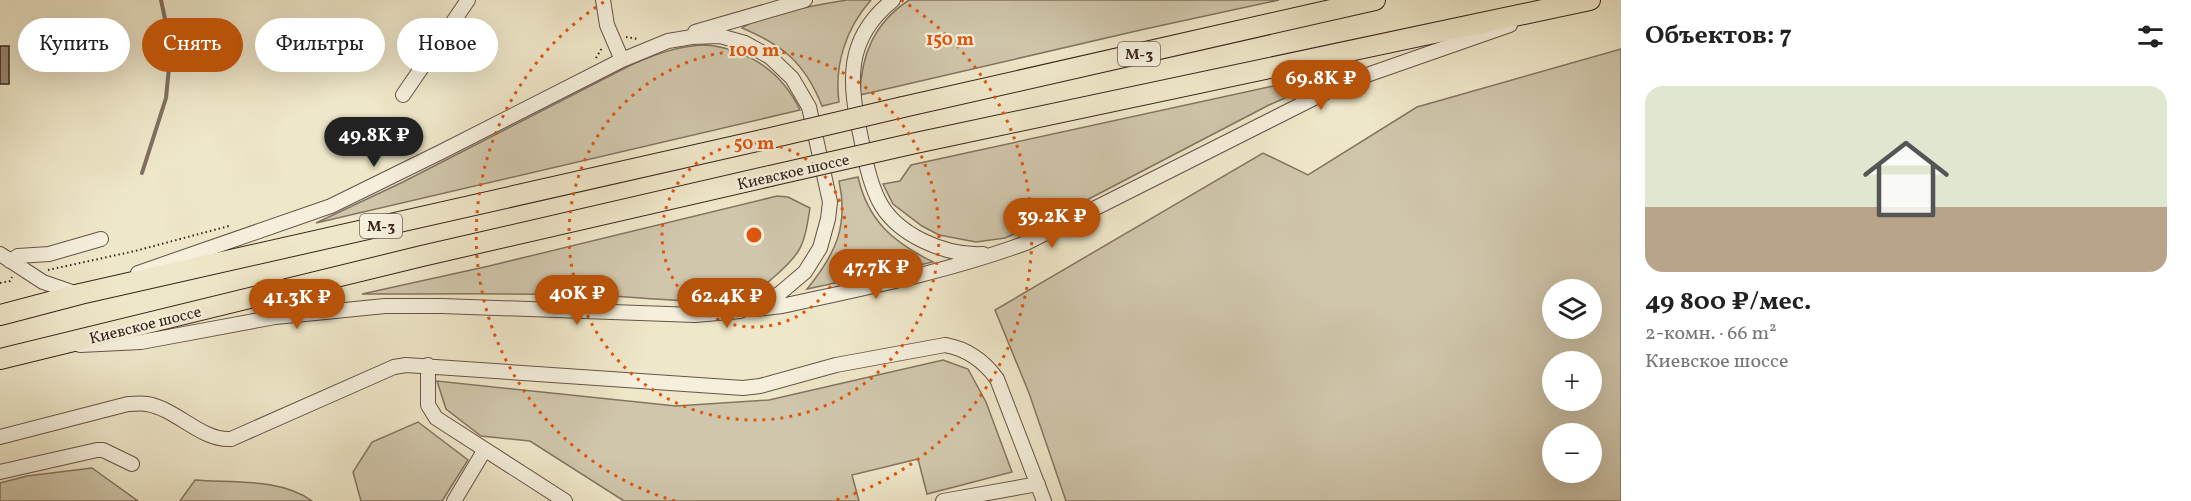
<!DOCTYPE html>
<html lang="ru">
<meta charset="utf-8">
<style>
body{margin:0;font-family:Vollkorn,serif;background:#f2f2f2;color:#222;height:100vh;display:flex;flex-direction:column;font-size:22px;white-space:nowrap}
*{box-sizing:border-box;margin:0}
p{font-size:20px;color:#767676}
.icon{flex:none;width:33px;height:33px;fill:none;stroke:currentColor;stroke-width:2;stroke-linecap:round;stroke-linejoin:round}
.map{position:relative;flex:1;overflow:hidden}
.sheet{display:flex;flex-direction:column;background:#fff;width:570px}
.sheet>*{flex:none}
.top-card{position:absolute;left:18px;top:18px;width:570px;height:54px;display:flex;gap:12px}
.tools{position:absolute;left:1542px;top:279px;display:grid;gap:12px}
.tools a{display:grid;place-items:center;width:60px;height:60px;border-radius:50%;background:#fff;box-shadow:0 6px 24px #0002;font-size:30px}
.price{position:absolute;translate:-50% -51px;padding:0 14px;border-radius:21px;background:#b45309;color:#fff;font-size:20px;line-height:39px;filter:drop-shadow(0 2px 3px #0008)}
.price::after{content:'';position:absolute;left:50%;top:36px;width:18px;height:14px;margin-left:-9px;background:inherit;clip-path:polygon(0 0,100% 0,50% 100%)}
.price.on{background:#222;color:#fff}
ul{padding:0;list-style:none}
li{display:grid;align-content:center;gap:12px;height:318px;padding:0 24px}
li span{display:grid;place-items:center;height:186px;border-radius:18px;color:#555}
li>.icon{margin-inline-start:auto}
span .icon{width:108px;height:108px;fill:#fffc;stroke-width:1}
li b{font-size:26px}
h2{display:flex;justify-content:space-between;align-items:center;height:72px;padding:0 24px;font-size:26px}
.chip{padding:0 21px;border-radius:27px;background:#fff;box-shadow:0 6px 24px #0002;font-size:21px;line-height:54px}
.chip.on{background:#b45309;color:#fff}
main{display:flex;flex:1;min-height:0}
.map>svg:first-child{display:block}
</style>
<main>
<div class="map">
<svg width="1621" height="501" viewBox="0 0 1621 501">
<rect width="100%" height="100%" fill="#efe7c9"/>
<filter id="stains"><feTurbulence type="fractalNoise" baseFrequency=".00333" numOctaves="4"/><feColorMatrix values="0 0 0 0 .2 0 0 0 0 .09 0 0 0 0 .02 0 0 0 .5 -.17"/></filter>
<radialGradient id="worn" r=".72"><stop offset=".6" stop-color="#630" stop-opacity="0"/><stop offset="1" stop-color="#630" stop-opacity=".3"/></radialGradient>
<!-- green -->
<path fill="#d0c6ab" stroke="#847462" stroke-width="1.5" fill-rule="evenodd" d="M 847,0 L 871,0 C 846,28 834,65 839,102 L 822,106 C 805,63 783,45 742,28 C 760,14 822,4 847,0 Z
M 909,0 L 1279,0 L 1145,29 L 860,95 C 861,55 874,23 909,0 Z
M 708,45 C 749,50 782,72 800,110 L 316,223 L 403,182 L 631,65 C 656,54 680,45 708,45 Z
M 1621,49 L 1621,501 L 1066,501 L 1029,393 L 995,310 L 1263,153 L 1308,175 L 1417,107 ZM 1552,290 L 1592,290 L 1592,328 L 1552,328 ZM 1552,362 L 1592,362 L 1592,400 L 1552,400 ZM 1552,434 L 1592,434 L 1592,472 L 1552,472 Z
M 1351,69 L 1269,105 L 1058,215 L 1005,238 L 976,242 L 939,235 L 922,226 L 893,204 L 883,184 L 900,181 L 911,165 Z
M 858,177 C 868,221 893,242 933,262 L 807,289 C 835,255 849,226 839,181 Z
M 777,196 L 788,197 L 810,208 C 804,245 803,252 774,277 C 768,282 762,288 756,291 C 716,309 642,297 598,295 C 519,293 440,294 362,294 L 489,266 Z
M 943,360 L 968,369 L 986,402 L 1012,472 L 927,494 L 918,459 L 852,475 L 859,501 L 624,501 L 530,441 L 481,436 L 446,409 L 437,381 L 676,406 L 769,400 Z
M 418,422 L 468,460 L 442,501 L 361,501 L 353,472 L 372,442 Z
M 92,468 L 138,501 L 0,501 L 0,483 L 27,476 Z
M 195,480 C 232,483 281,478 312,501 L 180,501 Z"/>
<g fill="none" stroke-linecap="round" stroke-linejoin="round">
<!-- stream -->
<path stroke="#817060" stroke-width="4" d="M 142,173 L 166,98 L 171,47 L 161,0"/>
</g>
<!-- building -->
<path fill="#988975" stroke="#39231a" stroke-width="1.5" d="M 0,46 L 9,46 L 9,84 L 0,84 Z"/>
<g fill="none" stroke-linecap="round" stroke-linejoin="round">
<defs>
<path id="minor" d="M 603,0 L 607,25 L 622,60
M 893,0 C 844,39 849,83 861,138 C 865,159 869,180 878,199 C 895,235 946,256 983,254
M 695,32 L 805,0
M 403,95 L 468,0
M 0,254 L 43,282 L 78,294
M 10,261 L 18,256 L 49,254 L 101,239
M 757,309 L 782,306 C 864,288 947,272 1026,243 L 1344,83 L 1510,25
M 80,345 L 141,342 L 275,317 L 385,306 L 442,306 L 695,315 L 740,311 L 779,294 L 805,272 L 820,248 L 828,219 L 830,202 L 809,107 L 792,78 L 770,57 L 745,43 L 720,36 L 692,37 L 668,41 L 622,60 L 441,152 L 331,206 L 138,273
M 428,365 L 428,405 L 436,418 L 565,501
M 0,437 L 128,404 C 134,404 141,403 147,404 C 177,409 201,441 231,439 L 394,367 L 406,365 L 743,388 L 760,386 L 836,365 L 945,345 C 968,349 984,361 997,379 L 1044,501
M 0,472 L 97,450 L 103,450 L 132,464
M 454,501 L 484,451
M 943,501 L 1038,484"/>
<path id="highway" d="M 903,107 L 1375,0
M 911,144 L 1590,0
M 0,315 L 80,294 L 762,140
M 0,359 L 422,256 L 770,176"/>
</defs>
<!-- minor casing -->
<use href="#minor" stroke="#665446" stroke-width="16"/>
<!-- highway casing -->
<use href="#highway" stroke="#39231a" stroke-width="22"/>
<!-- path -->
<path stroke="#39231a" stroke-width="2" stroke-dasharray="1.5 3" stroke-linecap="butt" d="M 626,37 L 638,39
M 596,58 L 602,48
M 48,270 L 135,251 L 229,226
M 0,283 L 10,281 L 12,277"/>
<!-- minor -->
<use href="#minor" stroke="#f5efdc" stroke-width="14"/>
<!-- highway -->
<use href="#highway" stroke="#efe7c9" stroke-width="20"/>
<defs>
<path id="highway-bridge" d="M 762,140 L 903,107
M 770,176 L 911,144"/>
</defs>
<!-- highway-bridge casing -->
<use href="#highway-bridge" stroke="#39231a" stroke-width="22" stroke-linecap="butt"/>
<!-- highway-bridge -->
<use href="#highway-bridge" stroke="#efe7c9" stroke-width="20"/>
</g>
<!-- distance rings -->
<g fill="none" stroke="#df560d" stroke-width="3" stroke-dasharray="3 6">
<circle cx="754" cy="235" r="92"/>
<circle cx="754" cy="235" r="185"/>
<path d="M675 501A277 277 0 0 1 607 0M901 0A277 277 0 0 1 833 501"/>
</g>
<g text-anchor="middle" stroke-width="4.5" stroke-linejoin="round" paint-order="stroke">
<!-- shield labels -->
<g fill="#f5efdc" stroke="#716054" stroke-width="1.5">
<rect x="1118" y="42" width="42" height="24" rx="4.5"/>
<rect x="360" y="214" width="42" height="24" rx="4.5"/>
</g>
<g font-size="15" font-weight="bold" fill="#39231a">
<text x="1139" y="59">М-3</text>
<text x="381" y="231">М-3</text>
</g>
<!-- street labels -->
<g font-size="16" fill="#39231a" stroke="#f5efdc">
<text transform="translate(793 171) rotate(-13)" y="6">Киевское шоссе</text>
<text transform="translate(145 324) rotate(-14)" y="6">Киевское шоссе</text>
</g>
</g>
<circle cx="754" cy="235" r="9" fill="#df560d" stroke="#f5efdc" stroke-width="3"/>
<g font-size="18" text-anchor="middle" font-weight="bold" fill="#df560d" stroke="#f5efdc" stroke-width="4.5" stroke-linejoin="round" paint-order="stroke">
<text x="950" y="45">150 m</text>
<text x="754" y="56">100 m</text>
<text x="754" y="149">50 m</text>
</g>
<rect width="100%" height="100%" filter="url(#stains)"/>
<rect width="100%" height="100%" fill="url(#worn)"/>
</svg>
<div class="tools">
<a><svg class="icon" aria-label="layers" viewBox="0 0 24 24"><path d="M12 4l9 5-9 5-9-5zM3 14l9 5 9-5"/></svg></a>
<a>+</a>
<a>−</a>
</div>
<b class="price" style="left:1321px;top:111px">69.8K ₽</b>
<b class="price on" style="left:374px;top:168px">49.8K ₽</b>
<b class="price" style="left:1052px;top:249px">39.2K ₽</b>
<b class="price" style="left:876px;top:300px">47.7K ₽</b>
<b class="price" style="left:577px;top:326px">40K ₽</b>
<b class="price" style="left:727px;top:329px">62.4K ₽</b>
<b class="price" style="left:297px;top:330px">41.3K ₽</b>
<div class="top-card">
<a class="chip">Купить</a>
<a class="chip on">Снять</a>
<a class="chip">Фильтры</a>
<a class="chip">Новое</a>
</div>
</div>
<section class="sheet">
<h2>Объектов: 7<svg class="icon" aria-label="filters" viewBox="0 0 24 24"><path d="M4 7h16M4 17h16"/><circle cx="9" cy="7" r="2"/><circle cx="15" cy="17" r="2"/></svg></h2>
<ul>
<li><span style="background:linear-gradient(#dfe7d0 65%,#b9a48a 0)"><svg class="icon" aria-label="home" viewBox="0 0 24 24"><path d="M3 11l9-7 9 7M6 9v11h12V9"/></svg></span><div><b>49 800 ₽/мес.</b><p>2-комн. · 66 m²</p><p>Киевское шоссе</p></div></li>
</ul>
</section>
</main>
